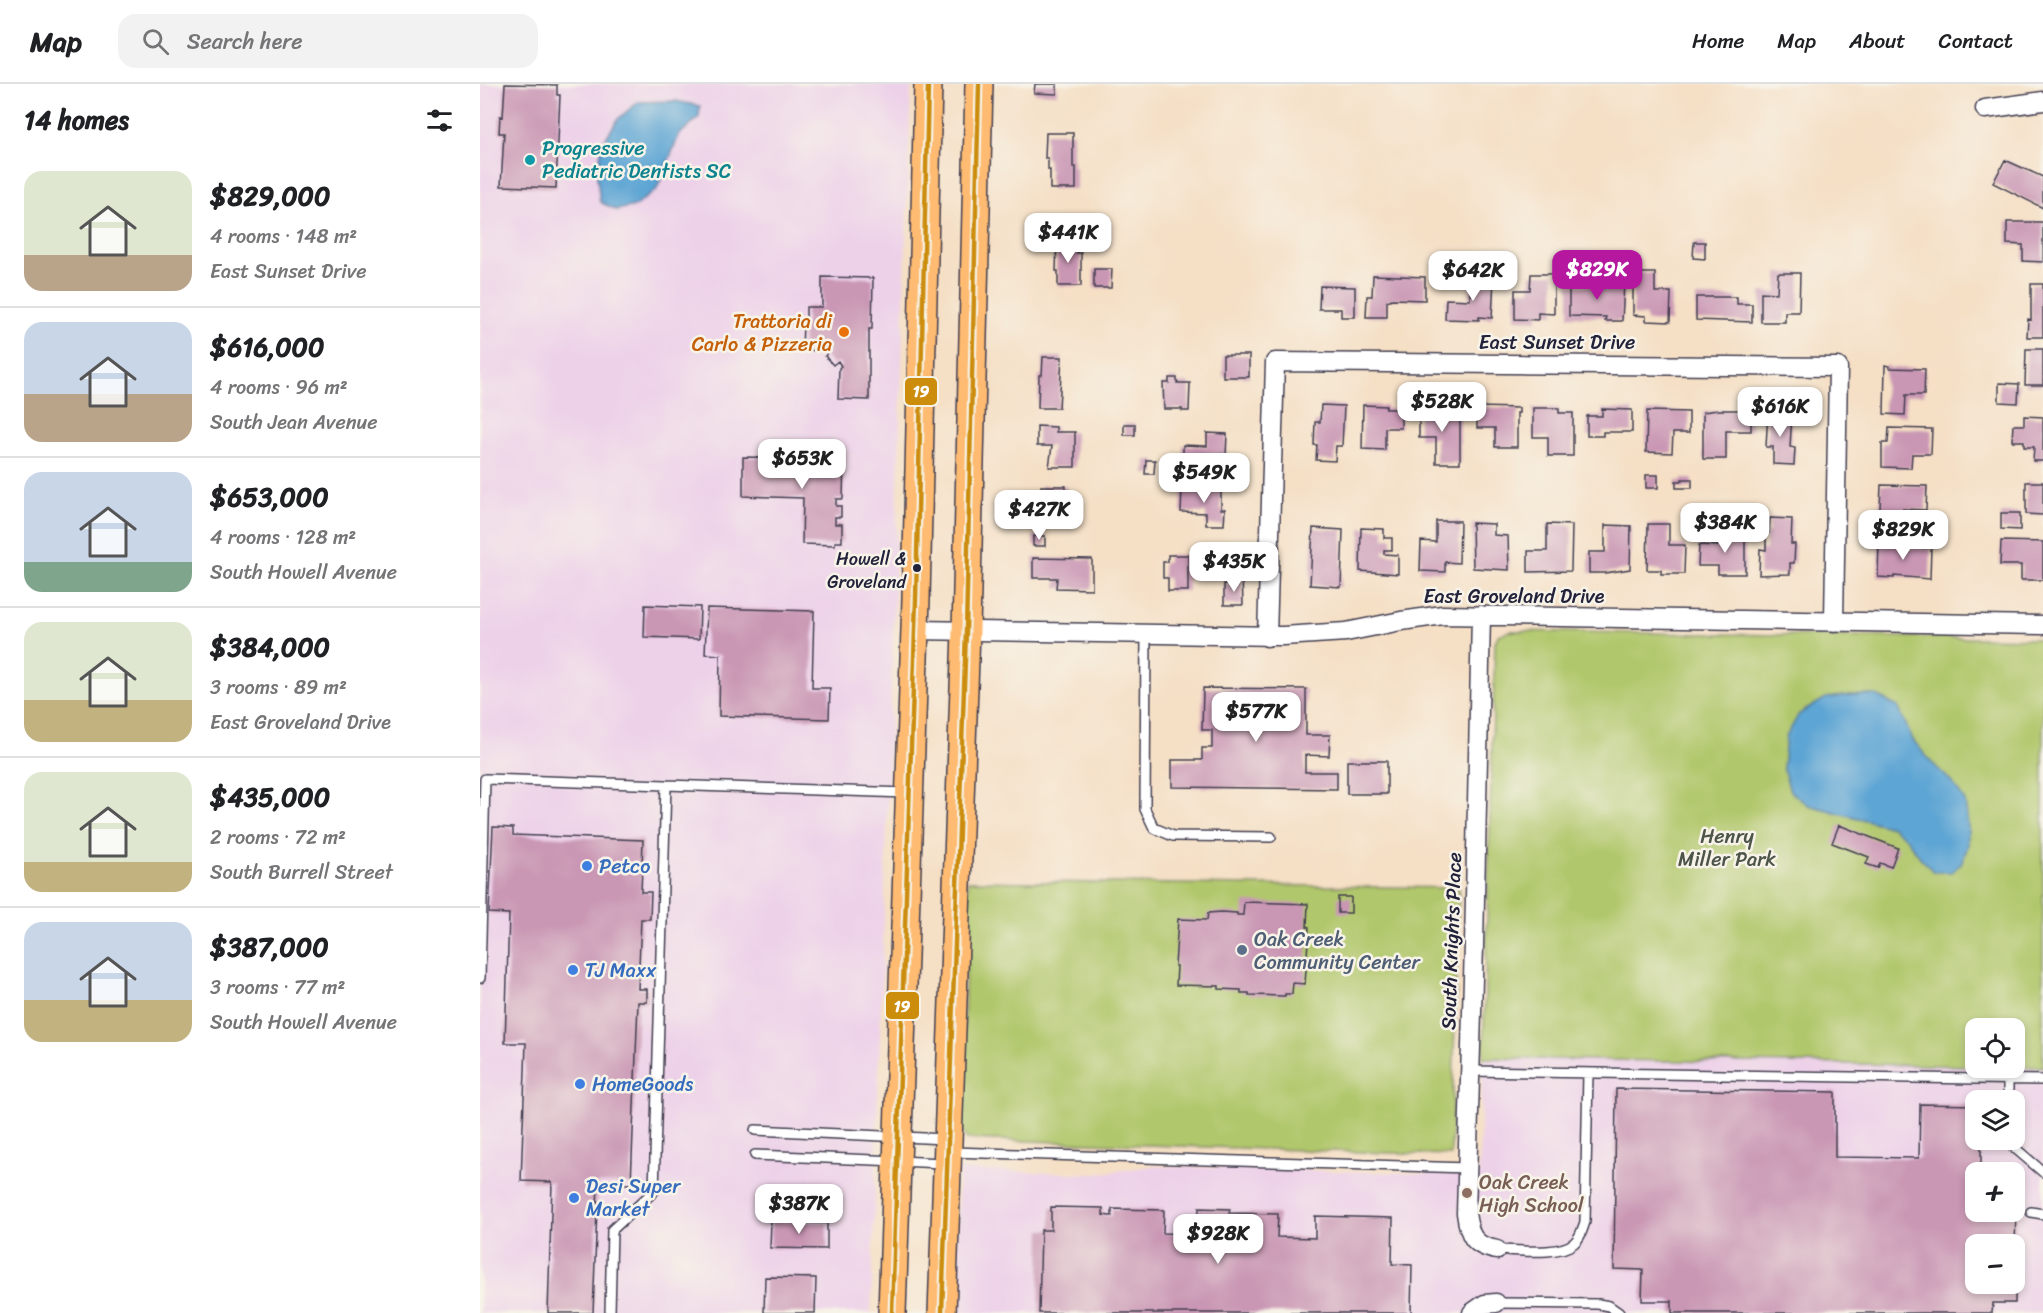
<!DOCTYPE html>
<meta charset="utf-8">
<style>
body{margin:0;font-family:Sriracha,sans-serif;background:#f2f2f2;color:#202124;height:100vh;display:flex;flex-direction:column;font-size:22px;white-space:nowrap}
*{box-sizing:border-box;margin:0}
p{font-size:20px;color:#757577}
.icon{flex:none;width:33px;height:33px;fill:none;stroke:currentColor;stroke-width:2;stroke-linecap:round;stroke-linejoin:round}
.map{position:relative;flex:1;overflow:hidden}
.sheet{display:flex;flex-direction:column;background:#fff;width:480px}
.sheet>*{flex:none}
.fabs{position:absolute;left:1485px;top:934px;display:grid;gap:12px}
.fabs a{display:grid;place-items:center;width:60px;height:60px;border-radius:12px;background:#fff;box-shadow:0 3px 9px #0003;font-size:30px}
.price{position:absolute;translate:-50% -51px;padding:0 14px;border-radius:12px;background:#fff;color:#222;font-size:20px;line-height:39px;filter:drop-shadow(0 2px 3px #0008)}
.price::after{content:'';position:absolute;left:50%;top:36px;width:18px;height:14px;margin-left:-9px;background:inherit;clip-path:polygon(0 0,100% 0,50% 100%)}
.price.selected{background:#b5179e;color:#fff}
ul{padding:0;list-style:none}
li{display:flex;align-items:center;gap:18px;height:150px;padding:0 24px}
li+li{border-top:2px solid #e0e0e0}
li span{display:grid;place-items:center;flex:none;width:168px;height:120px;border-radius:18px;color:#555}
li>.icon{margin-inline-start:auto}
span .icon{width:72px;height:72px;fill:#fffc;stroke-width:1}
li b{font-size:26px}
h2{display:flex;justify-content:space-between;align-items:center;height:72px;padding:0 24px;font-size:26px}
header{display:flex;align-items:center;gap:36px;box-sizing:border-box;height:84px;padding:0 30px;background:#fff;border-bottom:2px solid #e0e0e0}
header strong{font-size:28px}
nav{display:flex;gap:33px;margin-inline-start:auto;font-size:21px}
.search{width:420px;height:54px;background:#f2f2f2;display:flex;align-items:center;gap:15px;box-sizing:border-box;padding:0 21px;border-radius:18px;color:#757577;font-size:22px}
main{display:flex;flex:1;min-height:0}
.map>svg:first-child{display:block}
</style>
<header>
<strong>Map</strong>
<div class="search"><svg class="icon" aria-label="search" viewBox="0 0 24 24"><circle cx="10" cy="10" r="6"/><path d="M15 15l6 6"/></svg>Search here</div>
<nav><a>Home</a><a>Map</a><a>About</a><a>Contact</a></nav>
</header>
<main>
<section class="sheet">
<h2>14 homes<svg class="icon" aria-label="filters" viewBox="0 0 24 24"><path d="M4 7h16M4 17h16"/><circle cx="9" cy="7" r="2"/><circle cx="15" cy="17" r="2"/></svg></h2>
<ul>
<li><span style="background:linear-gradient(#dfe7d0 70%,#b9a48a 0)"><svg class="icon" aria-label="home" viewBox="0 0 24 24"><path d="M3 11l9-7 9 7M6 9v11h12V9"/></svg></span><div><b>$829,000</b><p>4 rooms · 148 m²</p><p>East Sunset Drive</p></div></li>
<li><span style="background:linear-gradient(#c9d6e8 60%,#b9a48a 0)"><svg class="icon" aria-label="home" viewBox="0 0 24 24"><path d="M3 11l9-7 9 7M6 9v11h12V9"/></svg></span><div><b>$616,000</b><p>4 rooms · 96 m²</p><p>South Jean Avenue</p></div></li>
<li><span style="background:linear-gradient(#c9d6e8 75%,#7fa58c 0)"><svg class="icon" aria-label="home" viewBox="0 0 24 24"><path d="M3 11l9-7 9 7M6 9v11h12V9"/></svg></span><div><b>$653,000</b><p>4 rooms · 128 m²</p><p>South Howell Avenue</p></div></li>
<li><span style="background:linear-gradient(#dfe7d0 65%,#c2b280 0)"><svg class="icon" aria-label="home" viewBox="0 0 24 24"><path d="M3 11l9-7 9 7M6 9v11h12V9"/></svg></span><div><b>$384,000</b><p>3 rooms · 89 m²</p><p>East Groveland Drive</p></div></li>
<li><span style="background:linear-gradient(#dfe7d0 75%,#c2b280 0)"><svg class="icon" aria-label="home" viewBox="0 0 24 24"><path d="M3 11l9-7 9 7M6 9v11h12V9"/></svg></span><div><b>$435,000</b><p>2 rooms · 72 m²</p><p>South Burrell Street</p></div></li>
<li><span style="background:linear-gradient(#c9d6e8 65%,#c2b280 0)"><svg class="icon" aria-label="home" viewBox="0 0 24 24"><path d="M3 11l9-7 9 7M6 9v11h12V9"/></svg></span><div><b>$387,000</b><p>3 rooms · 77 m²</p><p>South Howell Avenue</p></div></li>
</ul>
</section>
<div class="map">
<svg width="1563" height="1229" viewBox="0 0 1563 1229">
<rect width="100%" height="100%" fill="#f7f3e8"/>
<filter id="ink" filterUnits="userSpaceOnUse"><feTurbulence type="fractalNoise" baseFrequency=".0167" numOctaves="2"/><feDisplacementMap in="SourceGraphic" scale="12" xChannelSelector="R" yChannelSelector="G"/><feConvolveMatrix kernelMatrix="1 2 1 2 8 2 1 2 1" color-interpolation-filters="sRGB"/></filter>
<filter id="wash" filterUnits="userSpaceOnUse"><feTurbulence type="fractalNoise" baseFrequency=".008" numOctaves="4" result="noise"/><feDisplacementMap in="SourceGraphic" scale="24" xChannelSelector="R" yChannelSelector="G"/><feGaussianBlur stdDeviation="1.35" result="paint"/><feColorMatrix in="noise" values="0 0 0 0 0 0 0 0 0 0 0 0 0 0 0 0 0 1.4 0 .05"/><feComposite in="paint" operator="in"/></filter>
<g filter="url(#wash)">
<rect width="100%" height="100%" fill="#f5dfc5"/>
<!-- built -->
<path fill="#edd1e9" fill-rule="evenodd" d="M 0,0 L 431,0 L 391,1229 L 0,1229 Z
M 1003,974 L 1495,982 L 1496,984 L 1563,983 L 1563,1229 L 475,1229 L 479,1086 L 616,1090 L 673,1082 L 999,1091 ZM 1496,1017 L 1534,1017 L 1534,1056 L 1496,1056 ZM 1496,1089 L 1534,1089 L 1534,1128 L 1496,1128 ZM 1496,1161 L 1534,1161 L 1534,1200 L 1496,1200 Z"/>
<!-- green -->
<path fill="#b1c76c" stroke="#6a7454" stroke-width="1.5" d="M 1030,547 L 1563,555 L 1563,983 L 1535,983 L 1534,945 L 1496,945 L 1495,982 L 1003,974 L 1015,559 L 1018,551 Z
M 488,797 L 979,804 L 971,1071 L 487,1055 L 481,1047 Z"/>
<!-- water -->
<path fill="#5da5d4" stroke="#406488" stroke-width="1.5" d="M 196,17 L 220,22 L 219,33 L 199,51 L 177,105 L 155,122 L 136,126 L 120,118 L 117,93 L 122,60 L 138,35 L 158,18 Z
M 1371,611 L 1396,611 L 1418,623 L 1433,656 L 1451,678 L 1472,698 L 1485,717 L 1488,742 L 1488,762 L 1481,780 L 1471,788 L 1454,788 L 1442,776 L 1427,755 L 1412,743 L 1328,721 L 1310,707 L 1303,684 L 1306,653 L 1319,630 L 1346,614 Z"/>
<g id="blocks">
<!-- building -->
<path fill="#c996b4" d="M 25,0 L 77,1 L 77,11 L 80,11 L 76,104 L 21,102 L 24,49 L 19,49 L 20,32 L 23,33 Z
M 555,0 L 577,0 L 577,10 L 554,9 Z
M 566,49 L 593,49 L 593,83 L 596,83 L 596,105 L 570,105 L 570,86 L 568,86 L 568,74 L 565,74 Z
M 1525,76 L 1563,93 L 1563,124 L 1513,99 Z
M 1527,138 L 1563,138 L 1563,178 L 1543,177 L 1543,161 L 1527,160 Z
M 577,156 L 597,156 L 597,169 L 601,169 L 601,202 L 578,202 L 578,187 L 576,187 Z
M 1214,158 L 1225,158 L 1225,175 L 1213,174 Z
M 614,185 L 632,185 L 631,204 L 614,204 Z
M 1153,189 L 1175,189 L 1175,208 L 1191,208 L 1190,238 L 1166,237 L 1166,232 L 1153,231 Z
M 1298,189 L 1320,189 L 1319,228 L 1305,228 L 1305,238 L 1281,238 L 1281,208 L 1297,209 Z
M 1051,190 L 1074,190 L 1074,230 L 1058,229 L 1058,236 L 1035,235 L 1035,206 L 1050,206 Z
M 893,191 L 945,193 L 945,216 L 912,215 L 907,217 L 907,233 L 886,233 L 887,212 L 892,212 Z
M 342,193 L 393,194 L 392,245 L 389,245 L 389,316 L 358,315 L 359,284 L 361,282 L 358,277 L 353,281 L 345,272 L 349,267 L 322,266 L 323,239 L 326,240 L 326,223 L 342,223 Z
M 990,193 L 1014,194 L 1012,234 L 999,233 L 999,236 L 965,235 L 966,215 L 990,216 Z
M 1126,198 L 1144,199 L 1142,237 L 1125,237 L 1126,233 L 1089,232 L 1089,201 L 1126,203 Z
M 1551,200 L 1563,200 L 1563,253 L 1547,253 L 1548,235 L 1551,236 Z
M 840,202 L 875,203 L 875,233 L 861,233 L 861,225 L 839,225 Z
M 1216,213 L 1257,213 L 1257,220 L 1272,220 L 1272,238 L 1216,236 Z
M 1546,265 L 1563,265 L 1563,301 L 1545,301 Z
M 743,271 L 769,271 L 769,293 L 743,293 Z
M 563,273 L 582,273 L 579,324 L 558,324 L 559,291 L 562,291 Z
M 1405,281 L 1409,282 L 1409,284 L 1445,285 L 1444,311 L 1426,311 L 1425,331 L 1404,330 Z
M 689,294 L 697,294 L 697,299 L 710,299 L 709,327 L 702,327 L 702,325 L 684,325 L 683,299 L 689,299 Z
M 1519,299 L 1539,300 L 1538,319 L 1519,318 Z
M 841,321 L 864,322 L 862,362 L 856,362 L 855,377 L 836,376 L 837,361 L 834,361 L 835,338 L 840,338 Z
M 883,321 L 906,322 L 906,325 L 921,325 L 921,344 L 905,344 L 905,366 L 882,365 Z
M 997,323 L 1039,324 L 1039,329 L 1037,329 L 1037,363 L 1015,363 L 1015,344 L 997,344 Z
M 939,324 L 965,324 L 965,329 L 980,329 L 980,379 L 956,379 L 956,354 L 939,354 Z
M 1053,324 L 1079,324 L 1079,329 L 1093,329 L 1093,372 L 1068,372 L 1068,353 L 1053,353 Z
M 1122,325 L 1152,326 L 1152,348 L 1123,348 L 1123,352 L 1107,352 L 1107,332 L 1122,332 Z
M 1238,326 L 1271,326 L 1271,347 L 1246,347 L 1246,375 L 1223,375 L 1223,328 Z
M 1167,327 L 1209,328 L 1209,349 L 1193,349 L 1192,369 L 1166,368 Z
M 1288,327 L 1312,329 L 1310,363 L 1315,364 L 1314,381 L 1293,380 L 1293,363 L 1286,363 Z
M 1544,332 L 1563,333 L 1563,377 L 1553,377 L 1554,363 L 1544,363 L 1544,357 L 1532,357 L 1533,341 L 1544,341 Z
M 644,340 L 655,340 L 655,351 L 644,351 Z
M 557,342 L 576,343 L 576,348 L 595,348 L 595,383 L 569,383 L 572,362 L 557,362 Z
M 1409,344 L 1452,345 L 1451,370 L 1432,370 L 1431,384 L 1402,383 L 1402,359 L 1408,359 Z
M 727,349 L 747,350 L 746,371 L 742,370 L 742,385 L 703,383 L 703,361 L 727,362 Z
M 325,372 L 364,372 L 363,415 L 356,415 L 356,422 L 361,422 L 361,433 L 355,433 L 355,440 L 362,440 L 362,458 L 355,458 L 355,461 L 322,460 L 323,414 L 263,412 L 263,373 L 325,374 Z
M 666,376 L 675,376 L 674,390 L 665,390 Z
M 1166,391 L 1178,391 L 1178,404 L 1166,404 Z
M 1202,395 L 1212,395 L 1212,404 L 1196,404 L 1196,397 L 1202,397 Z
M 1546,398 L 1563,398 L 1563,431 L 1546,430 Z
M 1401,401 L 1447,402 L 1446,426 L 1422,425 L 1422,442 L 1403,442 L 1403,425 L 1400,425 Z
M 561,402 L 586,402 L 585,441 L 558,438 L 558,414 L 561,414 Z
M 702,404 L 741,405 L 741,425 L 745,425 L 744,441 L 726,441 L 726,429 L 701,428 Z
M 1521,429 L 1540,429 L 1540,446 L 1521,445 Z
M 1290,434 L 1312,435 L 1311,460 L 1315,460 L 1314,479 L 1310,479 L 1310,490 L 1279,491 L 1280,465 L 1286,466 L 1286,449 L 1289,449 Z
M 956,437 L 980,437 L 979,479 L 965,478 L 965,488 L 940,487 L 941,457 L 956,458 Z
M 992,439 L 1014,440 L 1014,451 L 1028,452 L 1029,486 L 993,484 Z
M 1067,440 L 1092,441 L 1091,487 L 1048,488 L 1048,467 L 1067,467 Z
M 1168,440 L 1189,440 L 1189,461 L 1205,461 L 1204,490 L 1181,490 L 1181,486 L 1167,486 Z
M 1125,441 L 1151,442 L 1150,485 L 1125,489 L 1109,489 L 1109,468 L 1125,468 Z
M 833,444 L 863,446 L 861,503 L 830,501 Z
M 881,444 L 904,445 L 904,454 L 912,454 L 912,466 L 904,466 L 904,470 L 918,471 L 918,490 L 880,487 Z
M 1239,447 L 1265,448 L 1265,490 L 1238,490 L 1238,482 L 1218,482 L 1219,461 L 1238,462 Z
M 553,452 L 565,452 L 565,462 L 553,462 Z
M 1399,456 L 1425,457 L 1424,464 L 1451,464 L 1450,495 L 1414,492 L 1414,494 L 1398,493 Z
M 1521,457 L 1563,458 L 1563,496 L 1541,496 L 1541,481 L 1520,481 Z
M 688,471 L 708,471 L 708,507 L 688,507 L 688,494 L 683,494 L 683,478 L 688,478 Z
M 553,474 L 612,475 L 612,505 L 576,504 L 577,494 L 553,494 Z
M 756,491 L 762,491 L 763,521 L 744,521 L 744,500 L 755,500 Z
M 165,521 L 220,523 L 219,555 L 164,553 Z
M 227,524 L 334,527 L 332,604 L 350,604 L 349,635 L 239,632 L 240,571 L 225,570 Z
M 723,604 L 826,605 L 826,651 L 850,651 L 849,672 L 825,671 L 825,688 L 857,688 L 857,705 L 692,703 L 692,676 L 722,676 L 722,664 L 732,664 L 732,646 L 722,646 Z
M 867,677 L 907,677 L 907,710 L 867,710 Z
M 1359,741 L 1418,764 L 1411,783 L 1400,779 L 1398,784 L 1386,780 L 1389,773 L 1352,759 Z
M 13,743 L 33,744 L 33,751 L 163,756 L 161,808 L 171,808 L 170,835 L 161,835 L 158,905 L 167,905 L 167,918 L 158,918 L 151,1100 L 118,1099 L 113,1229 L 68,1229 L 72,1098 L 41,1097 L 46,959 L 25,959 L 29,830 L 9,829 Z
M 858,813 L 871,813 L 871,829 L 858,829 Z
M 764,818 L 828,820 L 827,843 L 829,843 L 825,900 L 813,899 L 812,910 L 805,910 L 805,912 L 769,911 L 769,909 L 761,909 L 761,906 L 739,905 L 739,902 L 696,901 L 697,882 L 695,882 L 698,835 L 727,836 L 728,829 L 741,828 L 757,829 L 757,831 L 763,831 Z
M 1136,1005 L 1355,1008 L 1355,1073 L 1439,1074 L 1440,1020 L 1496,1021 L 1496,1056 L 1501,1056 L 1501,1089 L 1496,1089 L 1496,1128 L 1536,1128 L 1535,1161 L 1496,1161 L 1496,1200 L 1535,1200 L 1535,1219 L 1513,1219 L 1512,1229 L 1192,1229 L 1192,1217 L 1162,1217 L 1163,1186 L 1134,1185 Z
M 571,1123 L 623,1124 L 623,1131 L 630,1132 L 632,1132 L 632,1125 L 684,1126 L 683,1149 L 718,1150 L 719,1124 L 750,1125 L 749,1129 L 798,1130 L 797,1153 L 835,1154 L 835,1132 L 913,1134 L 912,1180 L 932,1181 L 931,1229 L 559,1229 L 561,1146 L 571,1146 Z
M 291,1137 L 347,1139 L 347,1165 L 290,1164 Z
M 285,1193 L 336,1194 L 335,1229 L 284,1229 Z"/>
</g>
</g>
<g filter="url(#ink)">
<use href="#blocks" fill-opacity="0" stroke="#423e50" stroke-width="1.5"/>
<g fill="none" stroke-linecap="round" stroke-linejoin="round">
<defs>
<path id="service" d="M 666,550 L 665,725 L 674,744 L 693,752 L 791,753
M 0,894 L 5,695 L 427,709
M 990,987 L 1563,996
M 1528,995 L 1528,1017
M 275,1046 L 465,1055
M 1529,1056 L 1529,1059 L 1563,1088
M 471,1068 L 988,1084
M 275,1071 L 464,1079
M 1551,1128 L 1563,1130
M 1017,1166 C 1037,1166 1079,1172 1094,1159 C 1101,1153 1102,1146 1105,1138 L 1108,989
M 1016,1219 L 1118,1220 L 1129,1222 L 1139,1229
M 130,1229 L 132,1146 L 174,1107 L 186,701"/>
<path id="minor" d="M 1505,25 L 1563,17
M 1001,531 L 994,861 L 986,1129 C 989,1151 993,1162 1017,1166
M 434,546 L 803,552 L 866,548 L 921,537 L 963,531 L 1563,541
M 787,553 L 795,278 L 1358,283 L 1354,538
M 992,1229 L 1005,1220 L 1016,1219"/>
<path id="primary" d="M 412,1229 L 436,515 L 448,0
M 462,1229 L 486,547 L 499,0"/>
</defs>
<!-- service casing -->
<use href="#service" stroke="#423e50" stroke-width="12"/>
<!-- minor casing -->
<use href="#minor" stroke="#423e50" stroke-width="21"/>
<!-- primary casing -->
<use href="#primary" stroke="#423e50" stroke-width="30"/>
<!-- service -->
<use href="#service" stroke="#fff" stroke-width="9"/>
<!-- minor -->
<use href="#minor" stroke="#fff" stroke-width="18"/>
<!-- primary -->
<use href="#primary" stroke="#febb71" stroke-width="27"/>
<defs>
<path id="bus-1" d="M 412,1229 L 436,515 L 448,0
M 462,1229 L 486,547 L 499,0"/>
</defs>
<!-- bus-1 casing -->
<use href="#bus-1" stroke="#f7f3e8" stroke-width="9"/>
<!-- bus-1 -->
<use href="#bus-1" stroke="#cc8c0c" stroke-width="4.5"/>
</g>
</g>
<!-- markers -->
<circle fill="#0f9aa8" stroke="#f7f3e8" stroke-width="2" cx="50" cy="76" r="6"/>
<circle fill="#e8710a" stroke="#f7f3e8" stroke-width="2" cx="364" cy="248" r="6"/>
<circle fill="#22223b" stroke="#f7f3e8" stroke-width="2" cx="437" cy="484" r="5"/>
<g fill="#3f7fe0" stroke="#f7f3e8" stroke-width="2">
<circle cx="107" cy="782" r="6"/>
<circle cx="93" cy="886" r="6"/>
<circle cx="100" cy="1000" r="6"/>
<circle cx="94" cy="1114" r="6"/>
</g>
<circle fill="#5c6f8a" stroke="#f7f3e8" stroke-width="2" cx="762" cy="866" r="6"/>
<circle fill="#8d6e63" stroke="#f7f3e8" stroke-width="2" cx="987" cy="1109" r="6"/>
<g text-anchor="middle" stroke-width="5" stroke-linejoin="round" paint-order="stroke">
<!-- bus labels -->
<g font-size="18" fill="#22223b" stroke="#f7f3e8" text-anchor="end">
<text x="426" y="481">Howell &amp;<tspan x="426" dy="23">Groveland</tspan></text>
</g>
<!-- culture labels -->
<g font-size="20" fill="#0d838f" stroke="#f7f3e8" text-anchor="start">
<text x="62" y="71">Progressive<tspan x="62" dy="23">Pediatric Dentists SC</tspan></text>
</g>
<!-- food labels -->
<g font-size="20" fill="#c56008" stroke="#f7f3e8" text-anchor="end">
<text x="352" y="244">Trattoria di<tspan x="352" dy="23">Carlo &amp; Pizzeria</tspan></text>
</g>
<!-- street labels -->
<g font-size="20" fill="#22223b" stroke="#f7f3e8">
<text x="1077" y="265">East Sunset Drive</text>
<text x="1034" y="519">East Groveland Drive</text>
<text transform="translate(971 857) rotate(-88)" y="7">South Knights Place</text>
</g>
<!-- park labels -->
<g font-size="20" fill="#4d544a" stroke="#f7f3e8">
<text x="1247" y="759">Henry<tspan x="1247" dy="23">Miller Park</tspan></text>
</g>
<!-- shop labels -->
<g font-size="20" fill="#366cbe" stroke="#f7f3e8" text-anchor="start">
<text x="119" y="789">Petco</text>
<text x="105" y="893">TJ Maxx</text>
<text x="112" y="1007">HomeGoods</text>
<text x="106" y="1109">Desi Super<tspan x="106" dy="23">Market</tspan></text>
</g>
<!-- service labels -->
<g font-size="20" fill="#4e5e75" stroke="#f7f3e8" text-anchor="start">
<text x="774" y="862">Oak Creek<tspan x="774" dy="23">Community Center</tspan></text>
</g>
<!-- education labels -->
<g font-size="20" fill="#785e54" stroke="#f7f3e8" text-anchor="start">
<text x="999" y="1105">Oak Creek<tspan x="999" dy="23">High School</tspan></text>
</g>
</g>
<g stroke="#f7f3e8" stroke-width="2">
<rect x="424" y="293" width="34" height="29" rx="6" fill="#cc8c0c"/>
<rect x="405" y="907" width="35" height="29" rx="6" fill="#cc8c0c"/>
</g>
<g font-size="16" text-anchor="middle" font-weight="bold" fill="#fff">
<text x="441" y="313">19</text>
<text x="422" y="928">19</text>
</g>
</svg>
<div class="fabs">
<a><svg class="icon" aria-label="locate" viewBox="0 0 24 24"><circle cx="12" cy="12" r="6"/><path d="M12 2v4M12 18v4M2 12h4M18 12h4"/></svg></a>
<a><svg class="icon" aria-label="layers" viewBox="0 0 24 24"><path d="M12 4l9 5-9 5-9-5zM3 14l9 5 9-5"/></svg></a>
<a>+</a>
<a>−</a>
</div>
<b class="price" style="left:588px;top:180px">$441K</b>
<b class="price selected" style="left:1117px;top:217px">$829K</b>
<b class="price" style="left:993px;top:218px">$642K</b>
<b class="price" style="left:962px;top:349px">$528K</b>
<b class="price" style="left:1300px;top:354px">$616K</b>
<b class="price" style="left:322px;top:406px">$653K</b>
<b class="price" style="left:724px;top:420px">$549K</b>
<b class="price" style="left:559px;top:457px">$427K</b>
<b class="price" style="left:1245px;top:470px">$384K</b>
<b class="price" style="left:1423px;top:477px">$829K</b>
<b class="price" style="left:754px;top:509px">$435K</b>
<b class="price" style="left:776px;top:659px">$577K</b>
<b class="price" style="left:319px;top:1151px">$387K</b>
<b class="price" style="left:738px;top:1181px">$928K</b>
</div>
</main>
